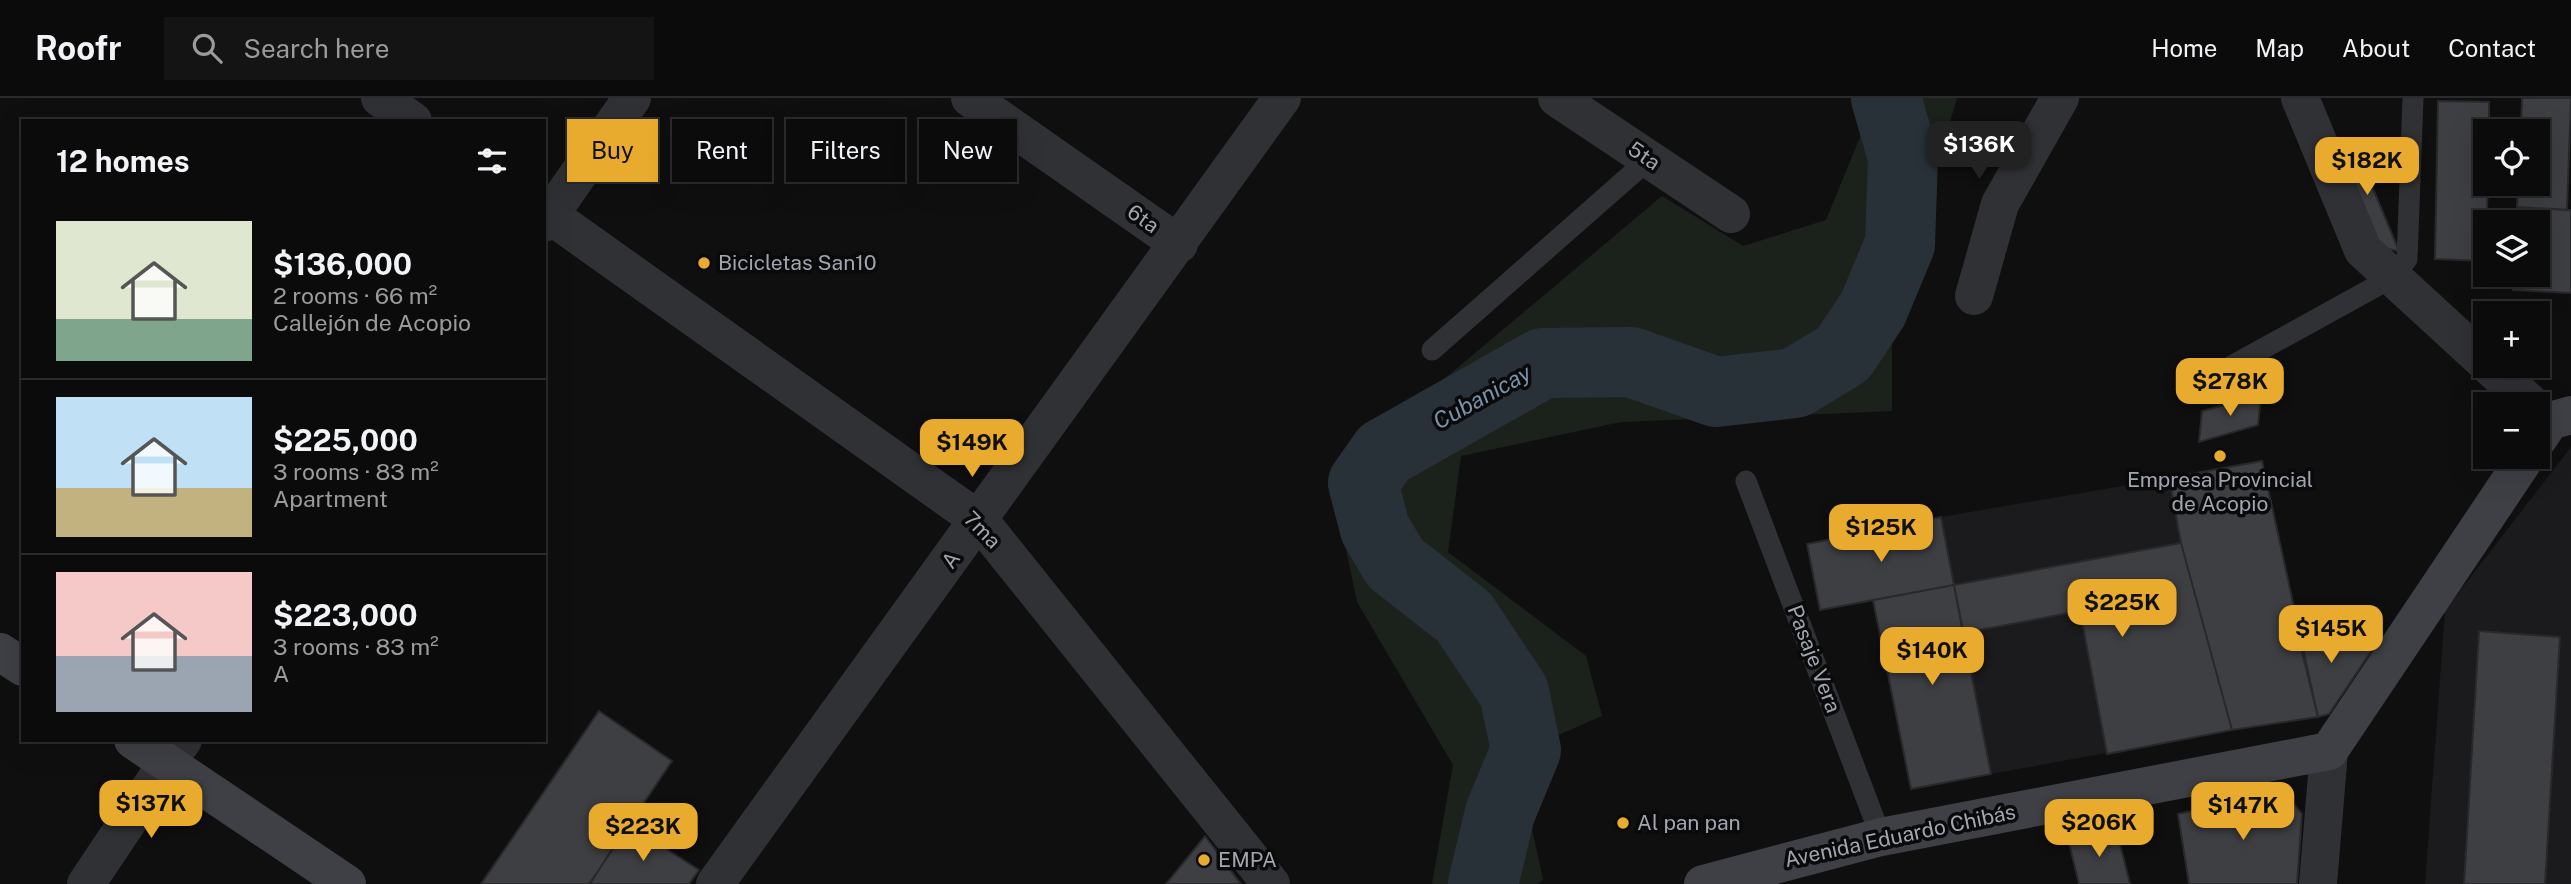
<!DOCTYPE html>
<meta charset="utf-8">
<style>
body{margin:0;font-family:"Public Sans",sans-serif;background:#141415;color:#f1f3f6;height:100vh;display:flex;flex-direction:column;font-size:26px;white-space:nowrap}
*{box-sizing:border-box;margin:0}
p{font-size:23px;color:#9a9b9d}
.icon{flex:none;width:38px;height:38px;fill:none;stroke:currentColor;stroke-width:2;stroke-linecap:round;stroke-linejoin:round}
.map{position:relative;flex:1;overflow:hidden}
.sheet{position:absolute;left:21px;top:21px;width:525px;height:623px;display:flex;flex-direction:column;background:#0b0b0c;border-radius:0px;box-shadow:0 7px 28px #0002,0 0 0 2px #2b2b2d}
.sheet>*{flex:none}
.hud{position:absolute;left:567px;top:21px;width:665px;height:63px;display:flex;gap:14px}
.fabs{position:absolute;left:2473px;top:21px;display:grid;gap:14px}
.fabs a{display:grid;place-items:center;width:77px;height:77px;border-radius:0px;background:#0b0b0c;box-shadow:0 7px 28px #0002,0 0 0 2px #2b2b2d;font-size:35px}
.price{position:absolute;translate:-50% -60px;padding:0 16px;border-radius:14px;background:#e9ab2d;color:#111;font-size:23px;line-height:46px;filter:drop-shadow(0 2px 4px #0008)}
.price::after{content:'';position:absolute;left:50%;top:42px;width:21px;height:16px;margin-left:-10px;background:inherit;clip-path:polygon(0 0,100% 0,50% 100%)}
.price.selected{background:#222;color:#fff}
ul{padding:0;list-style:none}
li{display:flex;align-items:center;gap:21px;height:175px;padding:0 35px}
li+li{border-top:2px solid #2b2b2d}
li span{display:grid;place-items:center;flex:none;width:196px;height:140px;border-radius:0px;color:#555}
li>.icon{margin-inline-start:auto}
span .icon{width:84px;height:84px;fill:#fffc;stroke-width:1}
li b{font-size:30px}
h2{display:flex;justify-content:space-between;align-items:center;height:84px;padding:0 35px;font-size:30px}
.pill{padding:0 24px;border-radius:0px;background:#0b0b0c;box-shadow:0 7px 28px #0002,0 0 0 2px #2b2b2d;font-size:24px;line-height:63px}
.pill.selected{background:#e9ab2d;color:#111}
header{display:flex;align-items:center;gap:42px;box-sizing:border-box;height:98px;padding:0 35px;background:#0b0b0c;border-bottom:2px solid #2b2b2d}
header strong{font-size:33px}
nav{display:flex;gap:38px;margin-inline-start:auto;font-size:24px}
.search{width:490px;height:63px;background:#141415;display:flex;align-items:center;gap:18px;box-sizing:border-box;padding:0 24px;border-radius:0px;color:#9a9b9d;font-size:26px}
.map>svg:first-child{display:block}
</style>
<header>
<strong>Roofr</strong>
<div class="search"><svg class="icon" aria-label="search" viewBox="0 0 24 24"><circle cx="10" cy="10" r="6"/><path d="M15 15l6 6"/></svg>Search here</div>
<nav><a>Home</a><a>Map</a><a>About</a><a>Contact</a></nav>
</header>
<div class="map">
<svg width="2571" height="786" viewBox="0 0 2571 786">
<rect width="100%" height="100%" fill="#0f0f10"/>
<!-- built -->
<path fill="#1b1b1d" d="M 2571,349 L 2571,786 L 2425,786 L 2445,512 Z
M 2169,380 L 2181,445 L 2232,632 L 1991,676 L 1941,419 Z"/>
<!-- green -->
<path fill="#1b221c" d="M 1853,0 L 1957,0 L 1916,140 L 1892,208 L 1892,313 L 1621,324 L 1461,358 L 1448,454 L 1586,558 L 1602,618 L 1549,641 L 1526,704 L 1543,781 L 1538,786 L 1432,786 L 1453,667 L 1357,504 L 1339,418 L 1349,361 L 1662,98 L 1743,148 L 1826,122 L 1865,27 Z"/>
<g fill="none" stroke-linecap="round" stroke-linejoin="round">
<!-- river -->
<path stroke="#293138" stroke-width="70" d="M 1483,786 L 1500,715 L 1526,652 L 1514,594 L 1464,519 L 1395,465 L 1375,431 L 1363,385 L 1384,355 L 1543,265 L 1631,264 L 1716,294 L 1795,285 L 1843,256 L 1873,211 L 1900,146 L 1903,59 L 1886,0"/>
</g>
<!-- building -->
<path fill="#3e3f43" stroke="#29292c" stroke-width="2" d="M 2522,0 L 2571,0 L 2567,112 L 2517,109 L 2518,86 L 2538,86 L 2538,33 L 2521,33 Z
M 2438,3 L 2489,4 L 2489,33 L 2485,33 L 2485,86 L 2488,86 L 2485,163 L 2435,161 Z
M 2354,45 L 2399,153 L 2377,149 L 2336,52 Z
M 2517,109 L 2571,112 L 2571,195 L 2513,192 L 2514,177 L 2538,177 L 2538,124 L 2517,124 Z
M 2261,297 L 2258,327 L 2199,344 L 2202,313 Z
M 2262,363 L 2318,619 L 2232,632 L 2181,445 L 2169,380 Z
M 1941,419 L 1954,487 L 1820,512 L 1807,446 Z
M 2181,445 L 2232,632 L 2107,656 L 2080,513 L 1963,535 L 1954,487 Z
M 1954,487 L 1991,676 L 1911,691 L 1873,502 Z
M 2337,529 L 2372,552 L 2329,616 L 2318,619 L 2298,538 Z
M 2479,533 L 2560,539 L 2545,786 L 2464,786 Z
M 599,613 L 672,663 L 596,776 L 589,786 L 481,786 Z
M 2283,692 L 2302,716 L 2297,786 L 2189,786 L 2178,716 Z
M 628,726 L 699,772 L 689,786 L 590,786 Z
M 2116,730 L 2130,786 L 2079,786 L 2068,741 Z
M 1205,738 L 1241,786 L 1166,786 Z"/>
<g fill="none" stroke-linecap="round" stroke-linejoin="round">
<!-- service -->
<path stroke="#303135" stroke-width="21" d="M 1432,252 L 1649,61
M 2217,276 L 2393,179 L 2407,161 L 2413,0
M 1746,383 L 1881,739"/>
<!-- minor -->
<path stroke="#303135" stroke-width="38" d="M 380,0 L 413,23
M 970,0 L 1179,146
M 1557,0 L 1731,116
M 2300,0 L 2363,152 L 2485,264
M 544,113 L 980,423 L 1271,786
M 544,125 L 632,0
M 1974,198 L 2000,106 L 2060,0
M 2489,268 L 2531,306
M 167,665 L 183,642
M 715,786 L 1282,0
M 2318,786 L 2329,653"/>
<!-- tertiary -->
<path stroke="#303135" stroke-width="38" d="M 86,786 L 167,665"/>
<!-- secondary -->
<path stroke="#3e4045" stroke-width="38" d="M 2538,341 L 2550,323 L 2571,317
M 0,554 L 23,569
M 133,642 L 347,786
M 1703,786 L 1881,739 L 2329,653 L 2526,359"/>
</g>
<!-- markers -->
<g fill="#e9ab2d" stroke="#0a0a0b" stroke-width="2.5">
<circle cx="704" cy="165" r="7"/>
<circle cx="2220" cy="358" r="7"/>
<circle cx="1623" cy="725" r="7"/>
<circle cx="1204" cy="762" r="7"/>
</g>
<g text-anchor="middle" stroke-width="7" stroke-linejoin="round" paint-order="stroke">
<!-- street labels -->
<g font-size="21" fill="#a0a5b0" stroke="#0a0a0b">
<text transform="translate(1644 58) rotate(34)" y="7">5ta</text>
<text transform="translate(1143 121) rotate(35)" y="7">6ta</text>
<text transform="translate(982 432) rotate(45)" y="7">7ma</text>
<text transform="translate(951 462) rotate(-54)" y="7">A</text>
<text transform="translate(1814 561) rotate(69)" y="7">Pasaje Vera</text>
<text transform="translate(1900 738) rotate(-12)" y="7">Avenida Eduardo Chibás</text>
</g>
<!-- poi labels -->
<g font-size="21" fill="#a0a5b0" stroke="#0a0a0b" text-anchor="start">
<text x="718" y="172">Bicicletas San10</text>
<text x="2220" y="389" text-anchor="middle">Empresa Provincial<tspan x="2220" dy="24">de Acopio</tspan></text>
<text x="1637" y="732">Al pan pan</text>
<text x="1218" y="769">EMPA</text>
</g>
<!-- water labels -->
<g font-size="23" font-style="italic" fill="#7893ab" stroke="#0a0a0b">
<text transform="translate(1482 299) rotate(-29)" y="8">Cubanicay</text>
</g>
</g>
</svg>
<div class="fabs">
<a><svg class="icon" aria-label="locate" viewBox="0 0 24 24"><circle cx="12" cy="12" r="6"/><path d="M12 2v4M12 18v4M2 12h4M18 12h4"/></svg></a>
<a><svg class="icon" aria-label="layers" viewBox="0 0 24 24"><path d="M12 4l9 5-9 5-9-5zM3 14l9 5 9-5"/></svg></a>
<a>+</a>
<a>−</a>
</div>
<b class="price selected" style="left:1979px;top:83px">$136K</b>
<b class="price" style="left:2367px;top:99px">$182K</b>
<b class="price" style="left:2230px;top:320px">$278K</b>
<b class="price" style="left:972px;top:381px">$149K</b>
<b class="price" style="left:1881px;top:466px">$125K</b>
<b class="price" style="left:2122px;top:541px">$225K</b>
<b class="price" style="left:2331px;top:567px">$145K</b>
<b class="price" style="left:1932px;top:589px">$140K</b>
<b class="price" style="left:151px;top:742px">$137K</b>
<b class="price" style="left:2243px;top:744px">$147K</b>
<b class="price" style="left:2099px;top:761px">$206K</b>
<b class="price" style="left:643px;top:765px">$223K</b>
<div class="hud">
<a class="pill selected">Buy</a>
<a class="pill">Rent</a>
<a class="pill">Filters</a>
<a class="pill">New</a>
</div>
<section class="sheet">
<h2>12 homes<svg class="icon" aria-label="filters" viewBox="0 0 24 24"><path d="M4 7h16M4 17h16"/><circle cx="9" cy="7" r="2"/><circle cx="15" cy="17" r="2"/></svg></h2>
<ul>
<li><span style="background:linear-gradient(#dfe7d0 70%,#7fa58c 0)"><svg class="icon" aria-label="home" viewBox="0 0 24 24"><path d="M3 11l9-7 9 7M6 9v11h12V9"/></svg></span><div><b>$136,000</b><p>2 rooms · 66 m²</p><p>Callejón de Acopio</p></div></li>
<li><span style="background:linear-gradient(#bfe0f5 65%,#c2b280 0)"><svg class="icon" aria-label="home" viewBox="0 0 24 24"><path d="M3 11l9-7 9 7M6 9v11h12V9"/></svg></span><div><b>$225,000</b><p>3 rooms · 83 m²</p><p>Apartment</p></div></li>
<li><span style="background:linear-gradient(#f6c9c9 60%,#9aa5b1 0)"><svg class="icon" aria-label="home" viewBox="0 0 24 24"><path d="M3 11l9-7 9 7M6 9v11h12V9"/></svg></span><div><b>$223,000</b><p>3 rooms · 83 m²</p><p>A</p></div></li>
</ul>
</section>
</div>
